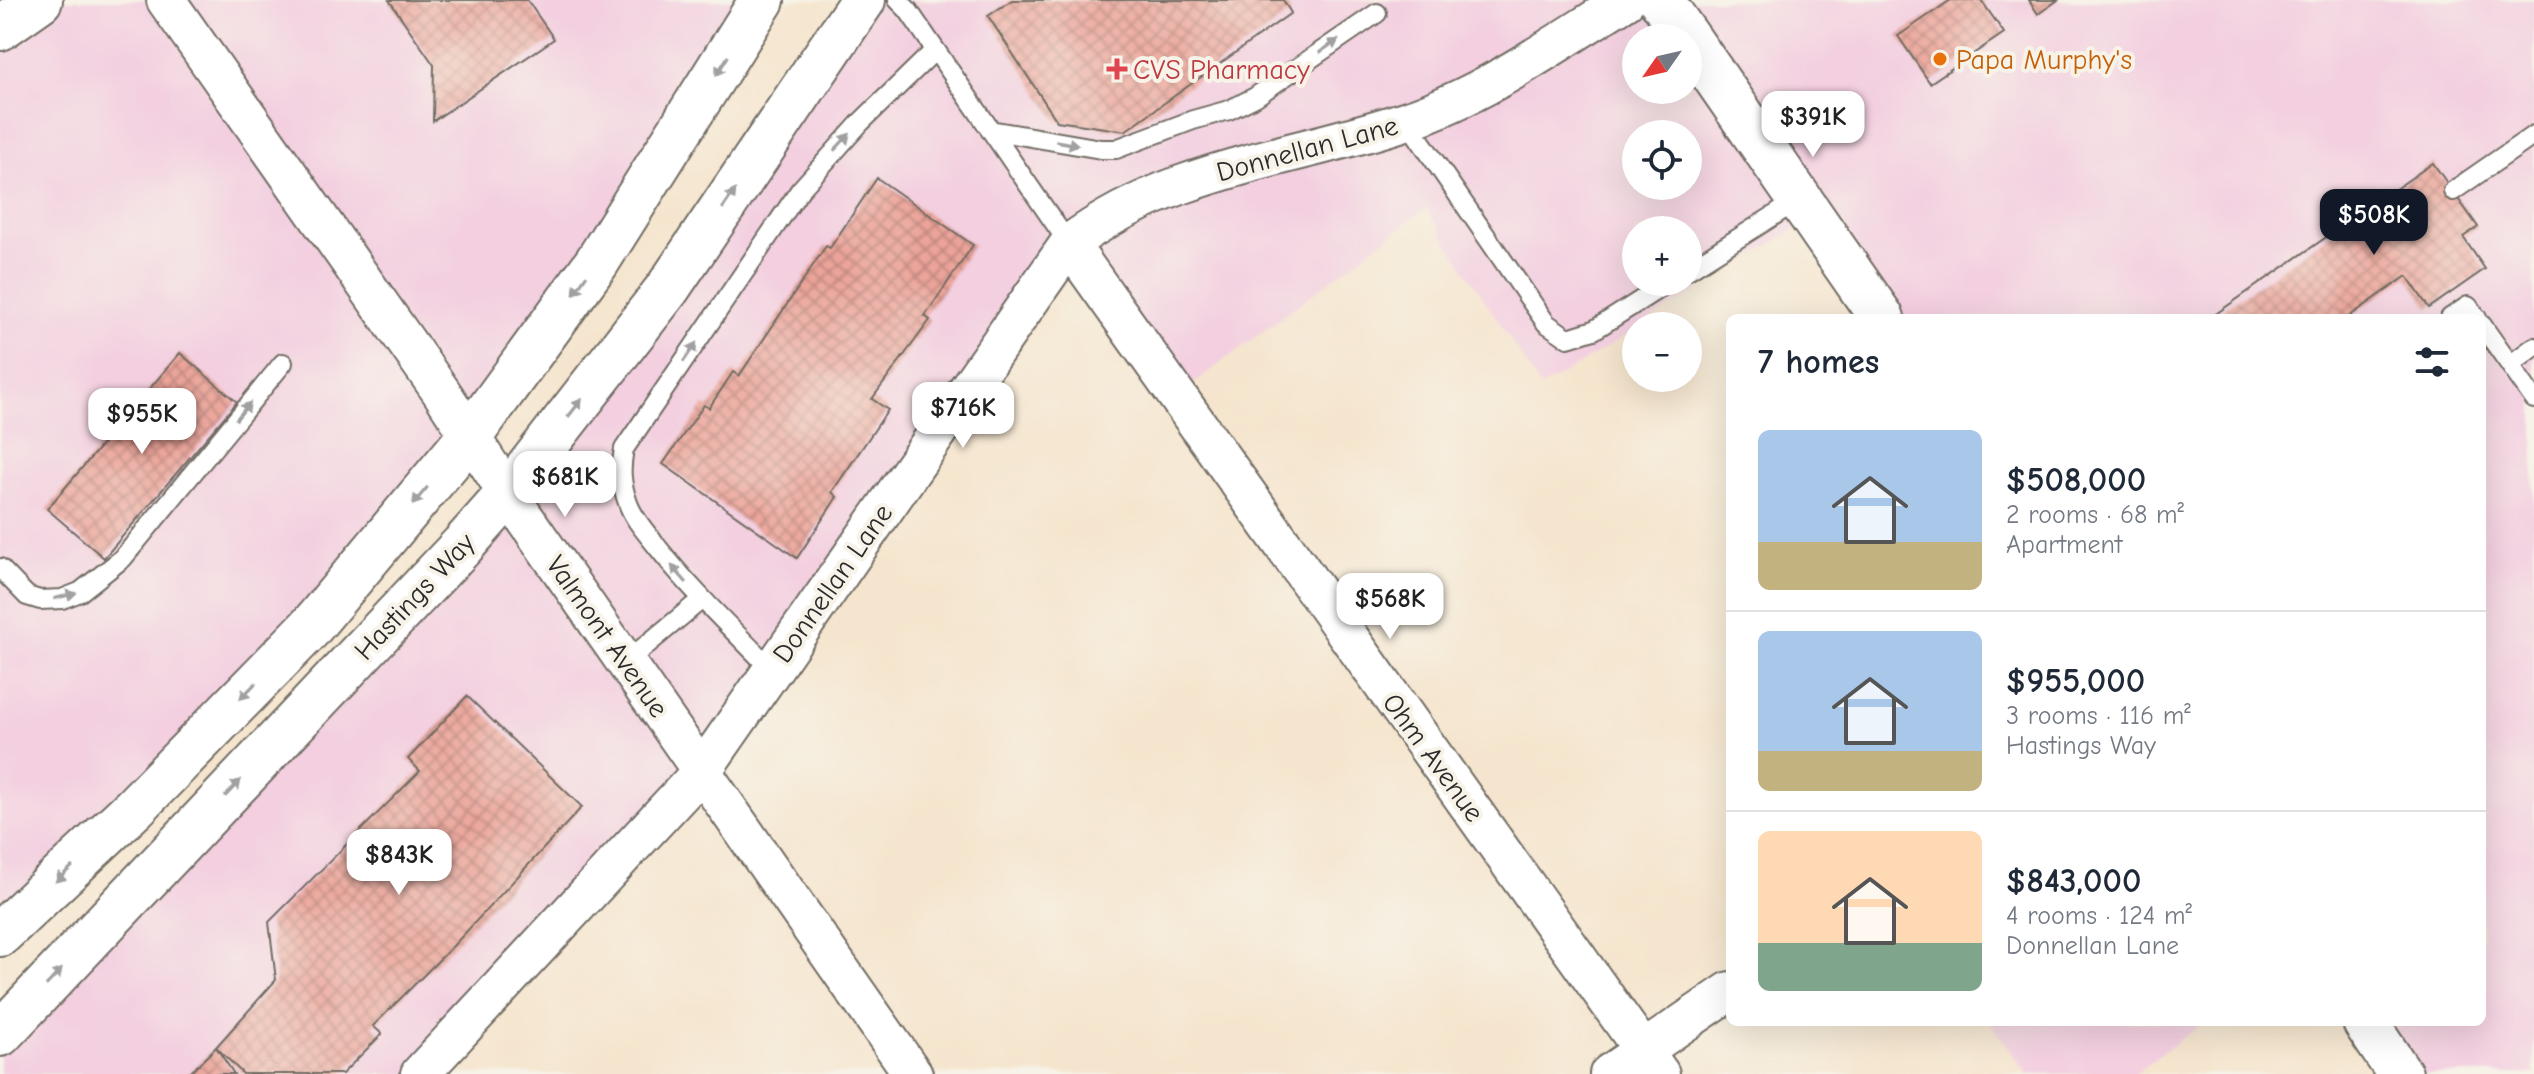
<!DOCTYPE html>
<meta charset="utf-8">
<style>
body{margin:0;font-family:"Comic Neue",sans-serif;background:#f6f6f7;color:#1f2937;height:100vh;display:flex;flex-direction:column;font-size:30px;white-space:nowrap}
*{box-sizing:border-box;margin:0}
p{font-size:26px;color:#747a83}
.icon{flex:none;width:44px;height:44px;fill:none;stroke:currentColor;stroke-width:2;stroke-linecap:round;stroke-linejoin:round}
.map{position:relative;flex:1;overflow:hidden}
.details{position:absolute;left:1726px;top:314px;width:760px;height:712px;display:flex;flex-direction:column;background:#fff;border-radius:12px;box-shadow:0 8px 32px #0002}
.details>*{flex:none}
.needle{width:52px;rotate:236deg}
.tools{position:absolute;left:1622px;top:24px;display:grid;gap:16px}
.tools a{display:grid;place-items:center;width:80px;height:80px;border-radius:50%;background:#fff;box-shadow:0 8px 32px #0002;font-size:40px}
.price{position:absolute;translate:-50% -68px;padding:0 18px;border-radius:16px;background:#fff;color:#222;font-size:26px;line-height:52px;filter:drop-shadow(0 2px 4px #0008)}
.price::after{content:'';position:absolute;left:50%;top:48px;width:24px;height:18px;margin-left:-12px;background:inherit;clip-path:polygon(0 0,100% 0,50% 100%)}
.price.current{background:#111827;color:#fff}
ul{padding:0;list-style:none}
li{display:flex;align-items:center;gap:24px;height:200px;padding:0 32px}
li+li{border-top:2px solid #e0e1e3}
li span{display:grid;place-items:center;flex:none;width:224px;height:160px;border-radius:12px;color:#555}
li>.icon{margin-inline-start:auto}
span .icon{width:96px;height:96px;fill:#fffc;stroke-width:1}
li b{font-size:34px}
h2{display:flex;justify-content:space-between;align-items:center;height:96px;padding:0 32px;font-size:34px}
.map>svg:first-child{display:block}
</style>
<div class="map">
<svg width="2534" height="1074" viewBox="0 0 2534 1074">
<defs>
<pattern id="building-cross-hatch" width="8" height="8" patternUnits="userSpaceOnUse" patternTransform="scale(2)"><rect width="8" height="8" fill="#eca49a"/><path d="M0 0l8 8M0 8l8-8" fill="none" stroke="#bf867e"/></pattern>
</defs>
<rect width="100%" height="100%" fill="#f7f3e8"/>
<filter id="ink" filterUnits="userSpaceOnUse"><feTurbulence type="fractalNoise" baseFrequency=".0125" numOctaves="2"/><feDisplacementMap in="SourceGraphic" scale="16" xChannelSelector="R" yChannelSelector="G"/><feConvolveMatrix kernelMatrix="1 2 1 2 8 2 1 2 1" color-interpolation-filters="sRGB"/></filter>
<filter id="wash" filterUnits="userSpaceOnUse"><feTurbulence type="fractalNoise" baseFrequency=".006" numOctaves="4" result="noise"/><feDisplacementMap in="SourceGraphic" scale="32" xChannelSelector="R" yChannelSelector="G"/><feGaussianBlur stdDeviation="1.8" result="paint"/><feColorMatrix in="noise" values="0 0 0 0 0 0 0 0 0 0 0 0 0 0 0 0 0 1.4 0 .05"/><feComposite in="paint" operator="in"/></filter>
<g filter="url(#wash)">
<rect width="100%" height="100%" fill="#f5e5ce"/>
<!-- built -->
<path fill="#f3cfe0" fill-rule="evenodd" d="M 40,0 L 762,0 L 470,436 L 0,926 L 0,28 Z
M 863,0 L 2534,0 L 2534,1074 L 2400,1074 L 2365,1022 L 2482,1022 L 2482,318 L 1882,318 L 1813,218 L 1640,326 L 1636,326 L 1636,329 L 1541,388 L 1426,208 L 1177,396 L 1069,245 L 702,771 L 420,1074 L 0,1074 L 0,1034 L 463,545 ZM 1636,38 L 1688,38 L 1688,90 L 1636,90 ZM 1636,134 L 1688,134 L 1688,186 L 1636,186 ZM 1636,230 L 1688,230 L 1688,282 L 1636,282 Z
M 1990,1022 L 2204,1022 L 2134,1074 L 2028,1074 Z"/>
<g id="blocks">
<!-- building -->
<path fill="url(#building-cross-hatch)" d="M 389,0 L 527,0 L 554,39 L 433,121 L 434,65 Z
M 1012,0 L 1283,0 L 1291,13 L 1125,131 L 1057,121 L 988,16 Z
M 1951,0 L 1981,0 L 2004,33 L 1930,83 L 1898,36 Z
M 2029,0 L 2058,0 L 2038,14 Z
M 2433,163 L 2478,227 L 2463,237 L 2485,269 L 2429,308 L 2407,276 L 2347,318 L 2210,318 Z
M 877,178 L 973,245 L 925,316 L 930,320 L 872,399 L 888,410 L 832,492 L 837,497 L 797,558 L 663,464 L 704,405 L 709,408 L 733,372 L 739,376 L 826,246 L 830,248 Z
M 180,353 L 237,402 L 104,558 L 47,509 Z
M 467,696 L 582,807 L 453,946 L 373,1026 L 382,1034 L 342,1074 L 243,1074 L 216,1047 L 276,980 L 269,922 L 420,771 L 408,759 Z
M 216,1047 L 234,1074 L 189,1074 Z"/>
</g>
</g>
<g filter="url(#ink)">
<use href="#blocks" fill-opacity="0" stroke="#726c64" stroke-width="2"/>
<g fill="none" stroke-linecap="round" stroke-linejoin="round">
<defs>
<path id="lane" d="M 898,0 L 908,10 L 1069,244
M 1407,121 L 1546,323 L 1568,338 L 1594,330 L 1669,282
M 990,130 L 1101,149 L 1116,149 L 1193,120 L 1229,110 L 1255,97 L 1377,13
M 2453,191 L 2534,135
M 1688,270 L 1800,199
M 2450,318 L 2468,306 L 2477,318
M 2482,325 L 2534,399
M 2510,365 L 2534,347
M 0,568 L 27,596 L 40,600 L 62,599 L 80,592 L 123,558 L 283,363
M 626,662 L 702,599
M 772,670 C 732,629 690,589 655,544 C 645,531 633,518 628,503 C 621,484 620,469 624,449 L 800,190 L 861,122 L 935,50"/>
<path id="street" d="M 166,0 L 442,393 L 508,494 L 913,1074
M 1069,244 L 1660,1074
M 420,1074 L 702,771 L 1069,244 C 1170,168 1292,159 1408,120 C 1486,94 1556,43 1626,0
M 1609,1074 L 1730,991"/>
<path id="secondary" d="M 1661,0 L 1688,38
M 0,28 L 40,0
M 1688,38 L 1882,318
M 2365,1022 L 2400,1074"/>
<path id="primary" d="M 0,934 L 134,808 L 309,629 L 470,436 L 597,262 L 762,0
M 0,1034 L 463,545 L 508,494 L 668,288 L 863,0"/>
</defs>
<!-- lane casing -->
<use href="#lane" stroke="#726c64" stroke-width="22"/>
<!-- street casing -->
<use href="#street" stroke="#726c64" stroke-width="42"/>
<!-- secondary casing -->
<use href="#secondary" stroke="#726c64" stroke-width="48"/>
<!-- primary casing -->
<use href="#primary" stroke="#726c64" stroke-width="48"/>
<!-- lane -->
<use href="#lane" stroke="#fff" stroke-width="18"/>
<!-- street -->
<use href="#street" stroke="#fff" stroke-width="38"/>
<!-- secondary -->
<use href="#secondary" stroke="#fff" stroke-width="44"/>
<!-- primary -->
<use href="#primary" stroke="#fff" stroke-width="44"/>
</g>
<!-- one-way arrows -->
<defs><path id="oneway-solid" d="M-6-.8H1V-3.2L6.5 0L1 3.2V.8H-6Z" transform="scale(2)"/></defs>
<g fill="#a0a0a0">
<use href="#oneway-solid" transform="translate(1329 46) rotate(-34)"/>
<use href="#oneway-solid" transform="translate(722 66) rotate(122)"/>
<use href="#oneway-solid" transform="translate(842 142) rotate(-47)"/>
<use href="#oneway-solid" transform="translate(1067 143) rotate(10)"/>
<use href="#oneway-solid" transform="translate(729 199) rotate(-56)"/>
<use href="#oneway-solid" transform="translate(580 285) rotate(125)"/>
<use href="#oneway-solid" transform="translate(690 352) rotate(-56)"/>
<use href="#oneway-solid" transform="translate(575 408) rotate(-52)"/>
<use href="#oneway-solid" transform="translate(243 411) rotate(-51)"/>
<use href="#oneway-solid" transform="translate(420 496) rotate(130)"/>
<use href="#oneway-solid" transform="translate(679 574) rotate(-131)"/>
<use href="#oneway-solid" transform="translate(65 596) rotate(-14)"/>
<use href="#oneway-solid" transform="translate(248 691) rotate(134)"/>
<use href="#oneway-solid" transform="translate(233 788) rotate(-47)"/>
<use href="#oneway-solid" transform="translate(64 874) rotate(137)"/>
<use href="#oneway-solid" transform="translate(54 977) rotate(-47)"/>
</g>
</g>
<!-- markers -->
<circle fill="#e8710a" stroke="#f7f3e8" stroke-width="3" cx="1940" cy="59" r="8"/>
<path fill="#e0444e" stroke="#f7f3e8" stroke-width="3" d="M1113 57h8v8h8v8h-8v8h-8v-8h-8v-8h8z"/>
<g text-anchor="middle" stroke-width="8" stroke-linejoin="round" paint-order="stroke">
<!-- food labels -->
<g font-size="28" fill="#c56008" stroke="#f7f3e8" text-anchor="start">
<text x="1956" y="69">Papa Murphy's</text>
</g>
<!-- health labels -->
<g font-size="28" fill="#be3a42" stroke="#f7f3e8" text-anchor="start">
<text x="1133" y="79">CVS Pharmacy</text>
</g>
<!-- street labels -->
<g font-size="28" fill="#2b2b2b" stroke="#f7f3e8">
<text transform="translate(1307 148) rotate(-15)" y="10">Donnellan Lane</text>
<text transform="translate(832 583) rotate(-55)" y="10">Donnellan Lane</text>
<text transform="translate(414 596) rotate(-47)" y="10">Hastings Way</text>
<text transform="translate(608 636) rotate(55)" y="10">Valmont Avenue</text>
<text transform="translate(1434 757) rotate(54)" y="10">Ohm Avenue</text>
</g>
</g>
</svg>
<div class="tools">
<a><svg class="needle" viewBox="-14 -14 28 28"><path d="M0-13l5 13h-10z" fill="#e53935"/><path d="M0 13l5-13h-10z" fill="#747a83"/></svg></a>
<a><svg class="icon" aria-label="locate" viewBox="0 0 24 24"><circle cx="12" cy="12" r="6"/><path d="M12 2v4M12 18v4M2 12h4M18 12h4"/></svg></a>
<a>+</a>
<a>−</a>
</div>
<b class="price" style="left:1813px;top:159px">$391K</b>
<b class="price current" style="left:2374px;top:257px">$508K</b>
<b class="price" style="left:963px;top:450px">$716K</b>
<b class="price" style="left:142px;top:456px">$955K</b>
<b class="price" style="left:565px;top:519px">$681K</b>
<b class="price" style="left:1390px;top:641px">$568K</b>
<b class="price" style="left:399px;top:897px">$843K</b>
<section class="details">
<h2>7 homes<svg class="icon" aria-label="filters" viewBox="0 0 24 24"><path d="M4 7h16M4 17h16"/><circle cx="9" cy="7" r="2"/><circle cx="15" cy="17" r="2"/></svg></h2>
<ul>
<li><span style="background:linear-gradient(#a9c7e8 70%,#c2b280 0)"><svg class="icon" aria-label="home" viewBox="0 0 24 24"><path d="M3 11l9-7 9 7M6 9v11h12V9"/></svg></span><div><b>$508,000</b><p>2 rooms · 68 m²</p><p>Apartment</p></div></li>
<li><span style="background:linear-gradient(#a9c7e8 75%,#c2b280 0)"><svg class="icon" aria-label="home" viewBox="0 0 24 24"><path d="M3 11l9-7 9 7M6 9v11h12V9"/></svg></span><div><b>$955,000</b><p>3 rooms · 116 m²</p><p>Hastings Way</p></div></li>
<li><span style="background:linear-gradient(#ffd9b3 70%,#7fa58c 0)"><svg class="icon" aria-label="home" viewBox="0 0 24 24"><path d="M3 11l9-7 9 7M6 9v11h12V9"/></svg></span><div><b>$843,000</b><p>4 rooms · 124 m²</p><p>Donnellan Lane</p></div></li>
</ul>
</section>
</div>
